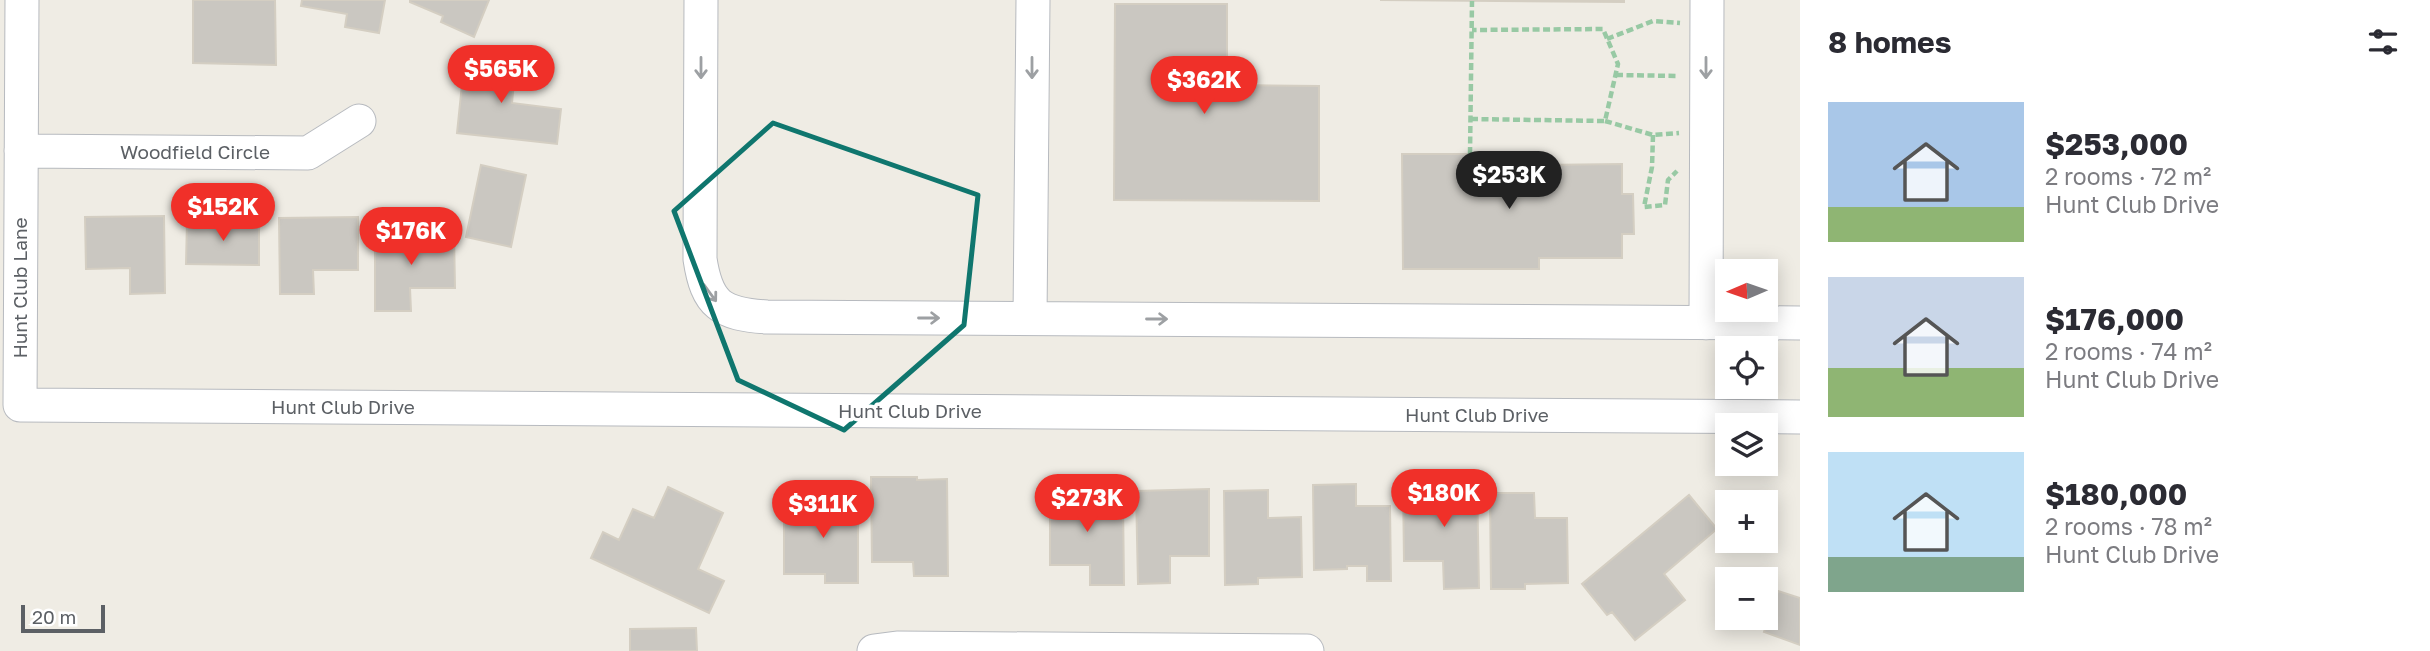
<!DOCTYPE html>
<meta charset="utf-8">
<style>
body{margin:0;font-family:"Golos Text",sans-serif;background:#f7f7f7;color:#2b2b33;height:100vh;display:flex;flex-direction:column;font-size:26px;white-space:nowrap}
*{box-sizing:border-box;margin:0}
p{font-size:23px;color:#7c7c81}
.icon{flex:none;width:38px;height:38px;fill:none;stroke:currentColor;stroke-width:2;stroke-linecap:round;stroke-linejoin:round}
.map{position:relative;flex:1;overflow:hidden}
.details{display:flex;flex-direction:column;background:#fff;width:630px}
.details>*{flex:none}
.needle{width:46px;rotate:268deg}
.buttons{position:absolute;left:1715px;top:259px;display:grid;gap:14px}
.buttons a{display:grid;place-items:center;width:63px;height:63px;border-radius:0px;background:#fff;box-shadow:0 4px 18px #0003;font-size:35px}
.scale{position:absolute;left:21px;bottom:18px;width:84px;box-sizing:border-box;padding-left:7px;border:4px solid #5c6065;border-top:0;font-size:19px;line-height:24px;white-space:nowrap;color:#5c6065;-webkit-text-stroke:5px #fff;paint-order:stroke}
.price{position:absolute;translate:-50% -60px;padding:0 16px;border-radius:24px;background:#f03029;color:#fff;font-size:23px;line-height:46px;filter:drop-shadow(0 2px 4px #0008)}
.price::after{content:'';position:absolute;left:50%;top:42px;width:21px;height:16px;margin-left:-10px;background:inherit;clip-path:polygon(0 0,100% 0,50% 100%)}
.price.active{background:#222;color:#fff}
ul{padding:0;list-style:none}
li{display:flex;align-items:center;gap:21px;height:175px;padding:0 28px}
li span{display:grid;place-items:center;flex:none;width:196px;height:140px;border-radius:0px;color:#555}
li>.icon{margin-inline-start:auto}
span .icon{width:84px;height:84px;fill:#fffc;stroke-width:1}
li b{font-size:30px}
h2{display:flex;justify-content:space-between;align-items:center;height:84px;padding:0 28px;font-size:30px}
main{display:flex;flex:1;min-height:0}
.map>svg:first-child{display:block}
</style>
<main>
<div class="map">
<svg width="1800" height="651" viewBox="0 0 1800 651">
<rect width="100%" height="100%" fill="#efece4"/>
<!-- building -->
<path fill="#cac7c1" stroke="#d4cec2" stroke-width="2" d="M 193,0 L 275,0 L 276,65 L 193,63 Z
M 302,0 L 385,0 L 379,33 L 345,27 L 347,14 L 301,6 Z
M 410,0 L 489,0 L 474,37 L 441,22 L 443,16 L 410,2 Z
M 1380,0 L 1624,0 L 1624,2 Z
M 1115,4 L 1227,4 L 1227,85 L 1319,86 L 1319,201 L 1114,200 Z
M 465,55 L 516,60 L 512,103 L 561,109 L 557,144 L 457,133 Z
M 1402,154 L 1537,154 L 1538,165 L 1622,164 L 1622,194 L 1633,194 L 1634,234 L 1622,234 L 1622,258 L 1539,258 L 1539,269 L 1403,269 Z
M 481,165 L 526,175 L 511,247 L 466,237 Z
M 164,216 L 165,293 L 130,294 L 130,268 L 86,269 L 85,217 Z
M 358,217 L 358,270 L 313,270 L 314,294 L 280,294 L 279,218 Z
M 187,221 L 259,222 L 259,265 L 186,264 Z
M 454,234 L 455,288 L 410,288 L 411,311 L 375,311 L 375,235 Z
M 871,477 L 917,477 L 917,480 L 947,479 L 948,576 L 914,576 L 913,562 L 872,562 Z
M 1477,482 L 1479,588 L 1444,589 L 1443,561 L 1404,561 L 1403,483 Z
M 1050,483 L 1079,483 L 1079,501 L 1123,501 L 1124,585 L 1090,585 L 1090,565 L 1050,565 Z
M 1356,484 L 1356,506 L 1390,506 L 1391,581 L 1367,581 L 1367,566 L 1347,566 L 1347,569 L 1314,570 L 1313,485 Z
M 668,487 L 723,513 L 698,569 L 724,581 L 709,613 L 591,558 L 603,532 L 619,540 L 633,509 L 654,518 Z
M 815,489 L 844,489 L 844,512 L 858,512 L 858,583 L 825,583 L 825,574 L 784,574 L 784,513 L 815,514 Z
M 1209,489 L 1209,556 L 1170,556 L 1170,583 L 1138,584 L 1136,491 Z
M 1268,490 L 1268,518 L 1301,517 L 1302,577 L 1258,578 L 1258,584 L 1225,585 L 1224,491 Z
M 1490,493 L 1534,493 L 1535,518 L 1567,518 L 1568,583 L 1525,584 L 1525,589 L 1491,589 Z
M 1689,495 L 1717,529 L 1664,574 L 1685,600 L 1635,640 L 1612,612 L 1607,615 L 1582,584 Z
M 1778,591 L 1800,598 L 1800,645 L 1764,632 Z
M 696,628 L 697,651 L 630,651 L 630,629 Z"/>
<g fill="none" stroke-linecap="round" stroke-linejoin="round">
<defs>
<path id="minor" d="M 22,0 L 20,405 L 1800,417
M 701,0 L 700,259 C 707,305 721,314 767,317 L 1800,323
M 21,151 L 308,153 L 359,121
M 1030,318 L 1033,0
M 1706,323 L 1707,0
M 874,651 L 897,648 L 1307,651"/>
</defs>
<!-- minor casing -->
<use href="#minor" stroke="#b7babf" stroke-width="35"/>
<!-- path -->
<path stroke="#98c9a4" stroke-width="4.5" stroke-dasharray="7 3.5" stroke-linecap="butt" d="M 1607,39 L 1653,21 L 1680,23
M 1616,75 L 1678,76
M 1471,119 L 1605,121 L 1618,64 L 1603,29 L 1472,30
M 1605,121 L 1653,135 L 1679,133
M 1653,135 L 1652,167 L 1644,207 L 1665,205 L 1668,180 L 1677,171
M 1470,154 L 1472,1"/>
<!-- minor -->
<use href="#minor" stroke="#fff" stroke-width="33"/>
</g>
<!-- one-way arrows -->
<defs><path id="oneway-shaft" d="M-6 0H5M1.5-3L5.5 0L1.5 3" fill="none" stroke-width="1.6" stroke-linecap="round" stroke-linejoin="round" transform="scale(1.75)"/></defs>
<g stroke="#9da0a3">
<use href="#oneway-shaft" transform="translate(701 68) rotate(90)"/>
<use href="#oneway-shaft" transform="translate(1032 68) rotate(90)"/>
<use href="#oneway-shaft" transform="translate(1706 68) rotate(90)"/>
<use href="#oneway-shaft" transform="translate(710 293) rotate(54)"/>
<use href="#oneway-shaft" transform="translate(929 318)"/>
<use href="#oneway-shaft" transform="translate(1157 319)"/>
</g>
<!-- marked area -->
<path fill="none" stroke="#0f766e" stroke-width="5" stroke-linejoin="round" d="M 773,123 L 978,195 L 964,325 L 844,430 L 738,380 L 674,211 Z"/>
<g text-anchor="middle" stroke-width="7" stroke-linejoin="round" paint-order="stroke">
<!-- street labels -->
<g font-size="19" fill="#5c6065" stroke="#fff">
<text x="195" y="159">Woodfield Circle</text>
<text transform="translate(20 288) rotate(-90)" y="7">Hunt Club Lane</text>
<text x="343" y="414">Hunt Club Drive</text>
<text x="910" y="418">Hunt Club Drive</text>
<text x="1477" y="422">Hunt Club Drive</text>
</g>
</g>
</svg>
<div class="buttons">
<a><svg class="needle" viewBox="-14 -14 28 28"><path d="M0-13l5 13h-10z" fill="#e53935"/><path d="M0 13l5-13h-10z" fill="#7c7c81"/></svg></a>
<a><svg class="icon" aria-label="locate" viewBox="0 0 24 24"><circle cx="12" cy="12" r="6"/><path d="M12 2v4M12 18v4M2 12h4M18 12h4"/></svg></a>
<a><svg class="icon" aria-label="layers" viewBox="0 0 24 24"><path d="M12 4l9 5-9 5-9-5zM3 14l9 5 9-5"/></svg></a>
<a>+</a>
<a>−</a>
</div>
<div class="scale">20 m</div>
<b class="price" style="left:501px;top:105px">$565K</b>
<b class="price" style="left:1204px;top:116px">$362K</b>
<b class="price active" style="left:1509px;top:211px">$253K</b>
<b class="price" style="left:223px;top:243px">$152K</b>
<b class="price" style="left:411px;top:267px">$176K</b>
<b class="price" style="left:1444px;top:529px">$180K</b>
<b class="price" style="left:1087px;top:534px">$273K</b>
<b class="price" style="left:823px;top:540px">$311K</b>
</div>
<section class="details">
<h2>8 homes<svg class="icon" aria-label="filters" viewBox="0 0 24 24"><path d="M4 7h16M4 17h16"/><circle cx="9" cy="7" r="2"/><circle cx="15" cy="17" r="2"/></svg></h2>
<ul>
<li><span style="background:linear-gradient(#a9c7e8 75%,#8fb573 0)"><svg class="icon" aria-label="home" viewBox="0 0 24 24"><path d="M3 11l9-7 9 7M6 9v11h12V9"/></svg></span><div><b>$253,000</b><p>2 rooms · 72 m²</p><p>Hunt Club Drive</p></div></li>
<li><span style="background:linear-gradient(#c9d6e8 65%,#8fb573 0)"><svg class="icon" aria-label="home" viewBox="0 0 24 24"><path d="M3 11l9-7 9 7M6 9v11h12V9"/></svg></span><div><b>$176,000</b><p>2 rooms · 74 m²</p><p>Hunt Club Drive</p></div></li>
<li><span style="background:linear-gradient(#bfe0f5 75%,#7fa58c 0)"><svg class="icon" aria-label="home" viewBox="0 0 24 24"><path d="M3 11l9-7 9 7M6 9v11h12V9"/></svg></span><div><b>$180,000</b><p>2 rooms · 78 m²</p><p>Hunt Club Drive</p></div></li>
</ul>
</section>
</main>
